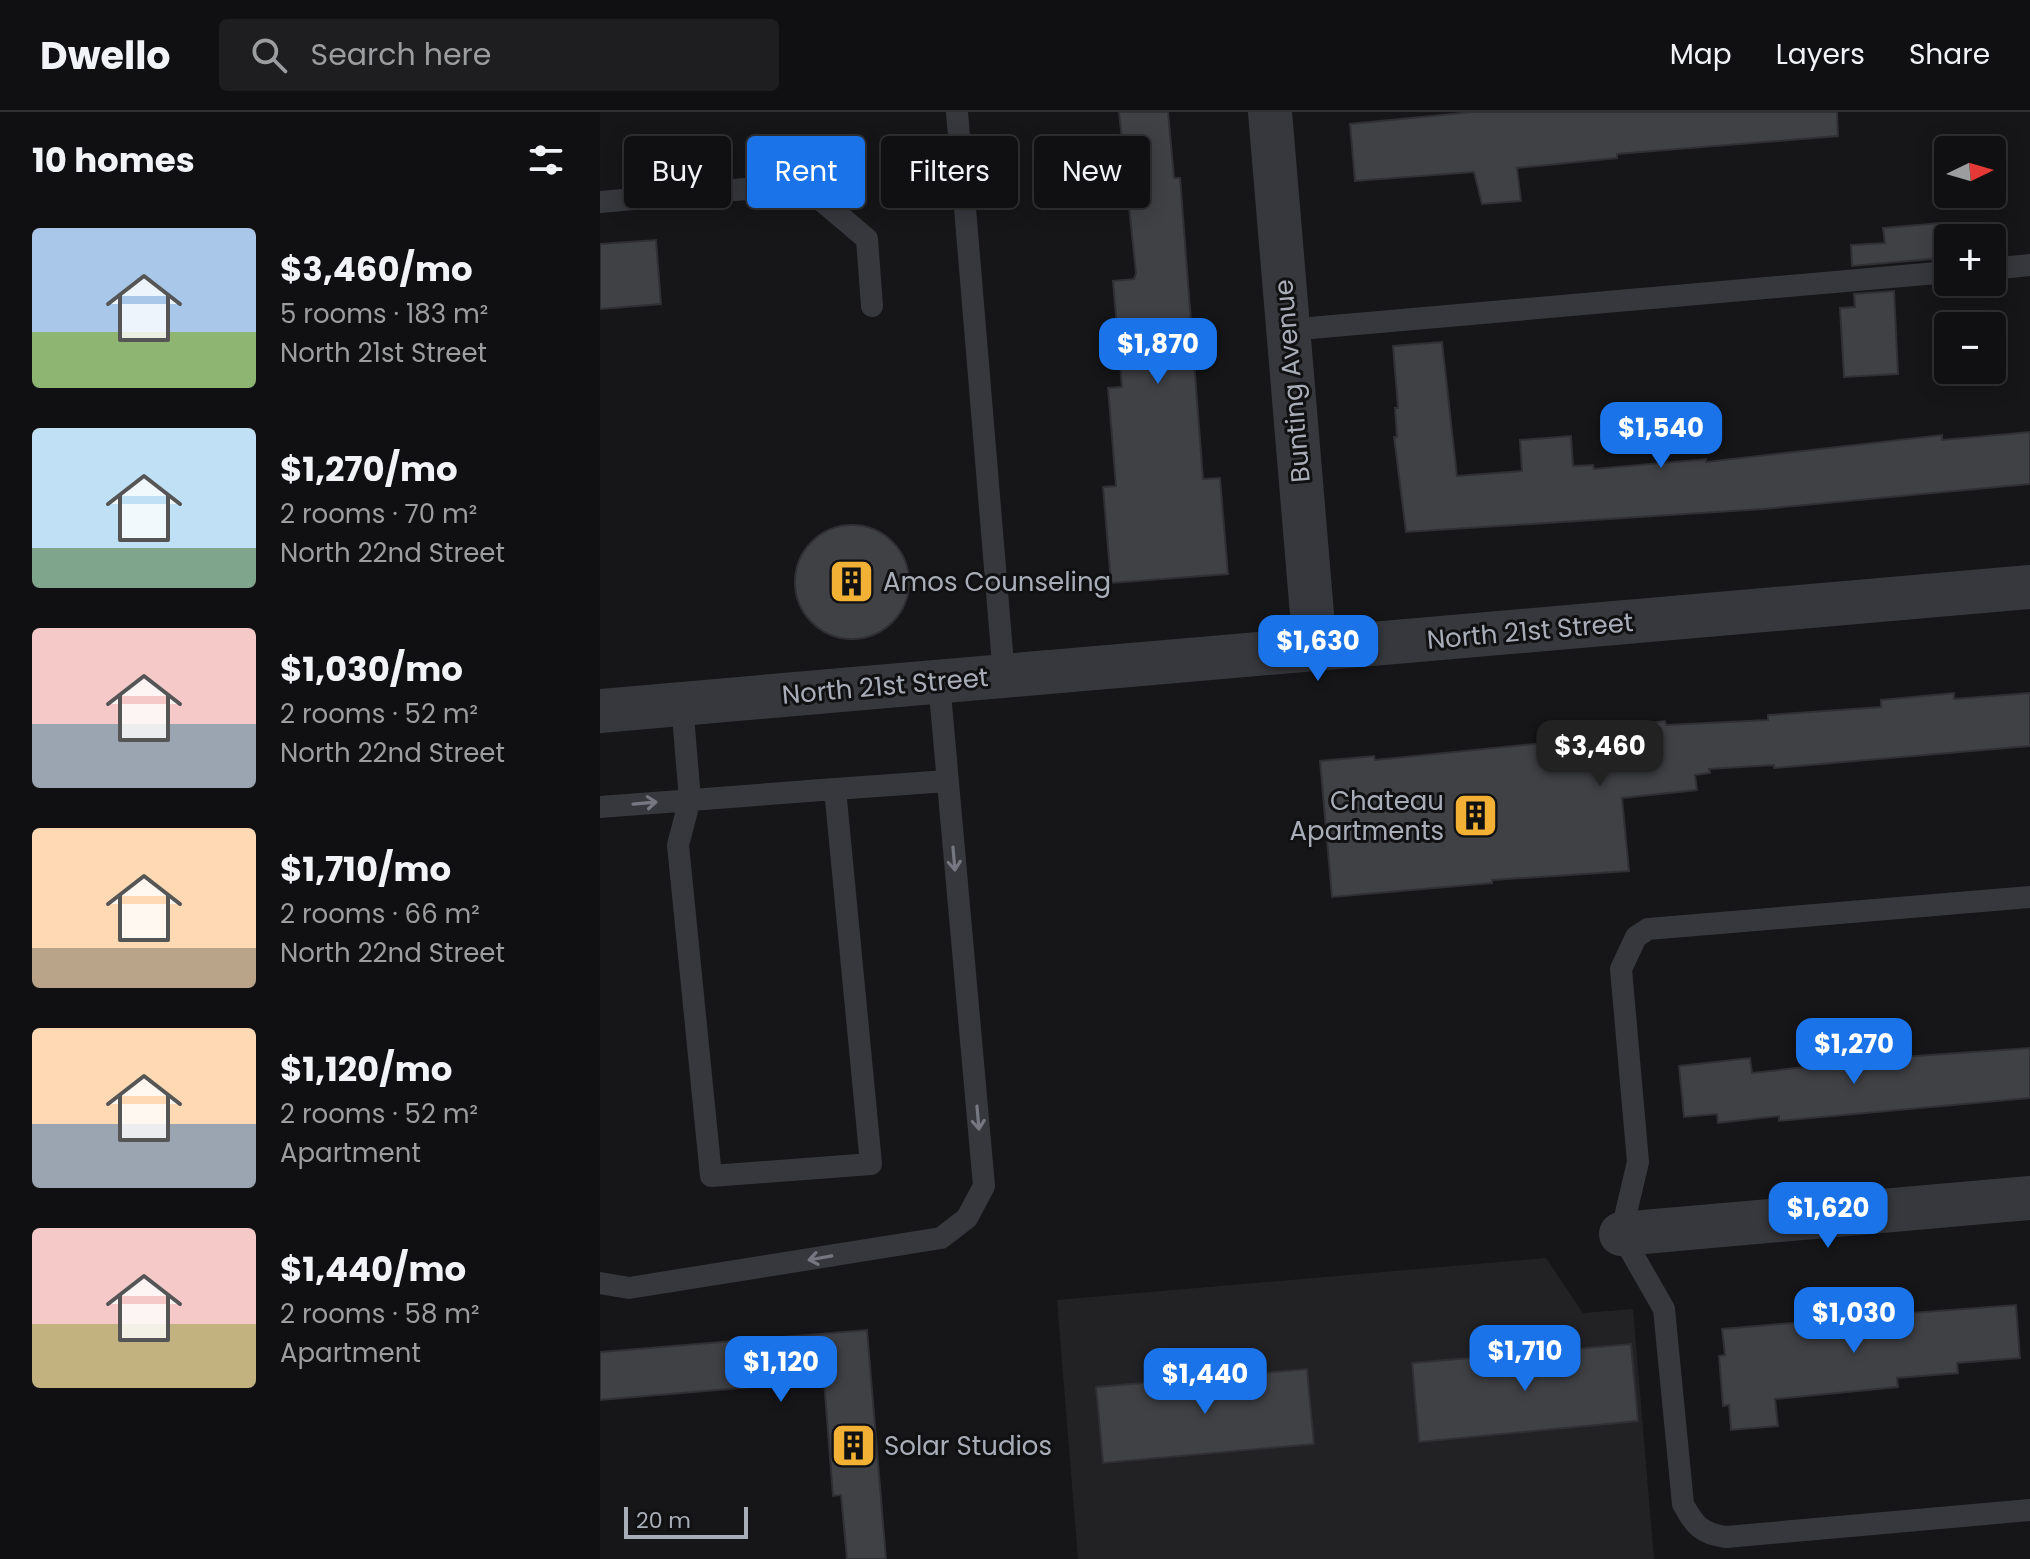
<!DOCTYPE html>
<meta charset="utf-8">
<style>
body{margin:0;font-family:Poppins,sans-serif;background:#1e1e20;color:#f1f3f6;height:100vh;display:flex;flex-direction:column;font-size:30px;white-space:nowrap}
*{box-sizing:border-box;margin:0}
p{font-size:26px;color:#9c9d9f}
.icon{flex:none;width:44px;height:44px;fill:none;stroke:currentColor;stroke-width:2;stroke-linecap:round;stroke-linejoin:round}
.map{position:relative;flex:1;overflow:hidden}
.side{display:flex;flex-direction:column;background:#101012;width:600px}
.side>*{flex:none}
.top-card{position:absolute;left:24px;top:24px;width:760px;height:72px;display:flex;gap:16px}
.needle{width:52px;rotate:85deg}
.tools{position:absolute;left:1334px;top:24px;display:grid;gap:16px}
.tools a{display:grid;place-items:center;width:72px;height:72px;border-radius:8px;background:#101012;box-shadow:0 4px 20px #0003,0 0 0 2px #303032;font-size:40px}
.scale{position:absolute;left:24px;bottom:20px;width:124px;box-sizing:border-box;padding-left:8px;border:4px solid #a8adb8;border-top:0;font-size:22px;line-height:28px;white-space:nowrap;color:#a8adb8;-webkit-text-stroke:6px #111113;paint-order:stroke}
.price{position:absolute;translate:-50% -68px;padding:0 18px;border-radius:16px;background:#1a73e8;color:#fff;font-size:26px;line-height:52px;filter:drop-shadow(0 2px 4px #0008)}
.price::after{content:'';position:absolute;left:50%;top:48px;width:24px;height:18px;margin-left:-12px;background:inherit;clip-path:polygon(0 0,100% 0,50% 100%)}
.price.active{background:#222;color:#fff}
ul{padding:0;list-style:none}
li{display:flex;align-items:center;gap:24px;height:200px;padding:0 32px}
li span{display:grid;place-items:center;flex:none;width:224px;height:160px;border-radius:8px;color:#555}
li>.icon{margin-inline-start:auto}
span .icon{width:96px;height:96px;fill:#fffc;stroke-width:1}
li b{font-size:34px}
h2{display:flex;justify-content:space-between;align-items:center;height:96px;padding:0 32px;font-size:34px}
.tag{padding:0 28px;border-radius:8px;background:#101012;box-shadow:0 4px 20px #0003,0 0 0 2px #303032;font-size:28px;line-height:72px}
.tag.active{background:#1a73e8;color:#fff}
header{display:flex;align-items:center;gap:48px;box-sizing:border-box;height:112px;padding:0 40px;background:#101012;border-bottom:2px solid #303032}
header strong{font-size:38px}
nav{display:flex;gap:44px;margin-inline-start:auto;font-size:28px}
.search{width:560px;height:72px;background:#1e1e20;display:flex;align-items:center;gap:20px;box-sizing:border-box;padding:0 28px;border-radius:8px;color:#9c9d9f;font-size:30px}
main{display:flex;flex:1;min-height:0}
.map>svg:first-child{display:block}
</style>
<header>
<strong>Dwello</strong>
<div class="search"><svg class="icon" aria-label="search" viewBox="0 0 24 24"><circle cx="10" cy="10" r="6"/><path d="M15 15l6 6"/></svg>Search here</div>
<nav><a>Map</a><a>Layers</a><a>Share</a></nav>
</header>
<main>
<section class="side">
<h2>10 homes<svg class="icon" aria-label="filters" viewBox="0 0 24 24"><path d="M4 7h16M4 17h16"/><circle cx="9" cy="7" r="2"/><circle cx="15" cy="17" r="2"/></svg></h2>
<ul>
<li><span style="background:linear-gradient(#a9c7e8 65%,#8fb573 0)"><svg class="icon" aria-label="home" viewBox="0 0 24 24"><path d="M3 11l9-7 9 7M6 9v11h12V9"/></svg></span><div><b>$3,460/mo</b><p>5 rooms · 183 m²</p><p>North 21st Street</p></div></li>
<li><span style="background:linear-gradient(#bfe0f5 75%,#7fa58c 0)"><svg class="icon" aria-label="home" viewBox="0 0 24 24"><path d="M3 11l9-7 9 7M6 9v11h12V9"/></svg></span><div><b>$1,270/mo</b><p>2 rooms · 70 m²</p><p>North 22nd Street</p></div></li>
<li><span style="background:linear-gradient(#f6c9c9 60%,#9aa5b1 0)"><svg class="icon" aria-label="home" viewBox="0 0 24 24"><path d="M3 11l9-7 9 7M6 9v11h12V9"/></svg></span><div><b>$1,030/mo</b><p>2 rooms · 52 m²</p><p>North 22nd Street</p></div></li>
<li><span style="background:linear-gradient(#ffd9b3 75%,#b9a48a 0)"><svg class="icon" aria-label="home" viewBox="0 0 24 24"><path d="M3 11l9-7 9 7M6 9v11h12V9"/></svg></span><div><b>$1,710/mo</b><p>2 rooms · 66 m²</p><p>North 22nd Street</p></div></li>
<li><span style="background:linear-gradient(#ffd9b3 60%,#9aa5b1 0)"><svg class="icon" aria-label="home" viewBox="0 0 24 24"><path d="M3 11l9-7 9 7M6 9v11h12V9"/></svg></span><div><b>$1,120/mo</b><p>2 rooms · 52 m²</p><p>Apartment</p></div></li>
<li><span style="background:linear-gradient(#f6c9c9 60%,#c2b280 0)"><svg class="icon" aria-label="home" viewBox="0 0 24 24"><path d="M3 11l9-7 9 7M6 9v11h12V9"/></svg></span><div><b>$1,440/mo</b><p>2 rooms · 58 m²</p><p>Apartment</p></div></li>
</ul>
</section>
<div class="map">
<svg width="1430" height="1447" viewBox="0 0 1430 1447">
<rect width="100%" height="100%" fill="#161618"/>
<!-- built -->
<path fill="#222225" d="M 946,1146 L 983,1201 L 1033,1197 L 1054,1447 L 478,1447 L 457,1188 Z"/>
<!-- building -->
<path fill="#404145" stroke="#303034" stroke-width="2" d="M 519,0 L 568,0 L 574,66 L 580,66 L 603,367 L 620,366 L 628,462 L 511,471 L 503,375 L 516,374 L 508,276 L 522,275 L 513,169 L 534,167 L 536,161 Z
M 872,0 L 1237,0 L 1238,24 L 1017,42 L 1017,46 L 917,56 L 921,89 L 882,92 L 874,60 L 755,69 L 750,12 Z
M 1340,111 L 1343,146 L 1252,154 L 1251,133 L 1285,131 L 1283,116 Z
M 56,128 L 61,192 L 0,197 L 0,132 Z
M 1294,179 L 1298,262 L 1244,265 L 1240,196 L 1255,195 L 1254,182 Z
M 842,230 L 857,364 L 922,359 L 920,328 L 971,324 L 973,354 L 993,353 L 994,357 L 1106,347 L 1106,350 L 1342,323 L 1342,328 L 1430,320 L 1430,372 L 1163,397 L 806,420 L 794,325 L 797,325 L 795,296 L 798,296 L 793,234 Z
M195 470a57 57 0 1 1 114 0a57 57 0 1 1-114 0Z
M 1354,581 L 1354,587 L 1430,581 L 1430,634 L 1174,656 L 1174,653 L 1109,657 L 1110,661 L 1095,663 L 1097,678 L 1022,686 L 1029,759 L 892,768 L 892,771 L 732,785 L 720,649 L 774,644 L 775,648 L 1033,622 L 1032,613 L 1065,609 L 1066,613 L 1168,608 L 1168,603 L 1281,595 L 1281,588 Z
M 1430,936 L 1430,986 L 1179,1009 L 1179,1004 L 1118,1011 L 1117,1002 L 1084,1005 L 1079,954 L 1150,946 L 1152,961 L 1287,946 Z
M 1416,1193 L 1420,1246 L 1357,1251 L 1358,1261 L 1297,1266 L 1298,1275 L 1175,1287 L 1178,1314 L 1131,1318 L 1129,1293 L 1123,1294 L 1119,1244 L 1125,1243 L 1122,1217 L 1226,1208 L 1226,1201 L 1257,1198 L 1258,1205 Z
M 267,1218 L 286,1447 L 247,1447 L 241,1383 L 233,1384 L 224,1269 L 0,1288 L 0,1240 Z
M 1031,1232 L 1038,1309 L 819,1330 L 812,1251 Z
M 707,1257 L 714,1332 L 503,1351 L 496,1275 Z"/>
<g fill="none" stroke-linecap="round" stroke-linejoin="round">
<!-- lane -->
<path stroke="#37383d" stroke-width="22" d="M 357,0 L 404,564
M 0,90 L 202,72 L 267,127 L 272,194
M 1392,157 L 1430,153
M 688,218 L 1348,160
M 235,677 L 347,669
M 0,695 L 235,677 L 271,1052 L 111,1064 L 78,733 L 90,687 L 82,592
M 1430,785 L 1048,817 L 1036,825 L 1021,857 L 1038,1050 L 1021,1122 L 1064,1197 L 1083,1392 C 1094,1413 1102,1422 1126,1425 L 1430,1398
M 0,1171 L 29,1176 L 341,1126 L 367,1106 L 384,1074 L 339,570"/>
<!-- street -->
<path stroke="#37383d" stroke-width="44" d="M 670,0 L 715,538
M 0,599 L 1430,475
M 1021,1122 L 1430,1086"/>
</g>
<!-- one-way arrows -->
<defs><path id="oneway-shaft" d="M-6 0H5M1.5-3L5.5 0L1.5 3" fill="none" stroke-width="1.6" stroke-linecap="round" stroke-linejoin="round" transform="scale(2)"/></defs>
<g stroke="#757881">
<use href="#oneway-shaft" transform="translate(45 691) rotate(-5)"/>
<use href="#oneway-shaft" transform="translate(354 747) rotate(85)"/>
<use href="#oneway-shaft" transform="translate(378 1006) rotate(85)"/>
<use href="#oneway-shaft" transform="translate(220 1146) rotate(170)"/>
</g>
<!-- icons -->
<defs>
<symbol id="building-square" viewBox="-11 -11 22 22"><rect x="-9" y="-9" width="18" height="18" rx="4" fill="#f2b134" stroke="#111113"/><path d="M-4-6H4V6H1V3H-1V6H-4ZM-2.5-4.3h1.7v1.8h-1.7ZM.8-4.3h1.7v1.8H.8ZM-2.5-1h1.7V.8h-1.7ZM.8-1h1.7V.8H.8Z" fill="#111"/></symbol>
</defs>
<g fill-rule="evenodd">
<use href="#building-square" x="226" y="444" width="51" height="51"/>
<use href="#building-square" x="850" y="678" width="51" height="51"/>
<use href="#building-square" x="228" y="1308" width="51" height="51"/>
</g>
<g text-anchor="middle" stroke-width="6" stroke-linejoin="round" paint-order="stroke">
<!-- street labels -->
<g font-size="26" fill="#a8adb8" stroke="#111113">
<text transform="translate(692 269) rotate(-95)" y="9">Bunting Avenue</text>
<text transform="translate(930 519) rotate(-5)" y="9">North 21st Street</text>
<text transform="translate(285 574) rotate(-5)" y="9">North 21st Street</text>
</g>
<!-- poi labels -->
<g font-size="26" fill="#a8adb8" stroke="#111113" text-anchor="start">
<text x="283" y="479">Amos Counseling</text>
<text x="844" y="698" text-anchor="end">Chateau<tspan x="844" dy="30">Apartments</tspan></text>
<text x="284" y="1343">Solar Studios</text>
</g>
</g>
</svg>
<div class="tools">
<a><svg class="needle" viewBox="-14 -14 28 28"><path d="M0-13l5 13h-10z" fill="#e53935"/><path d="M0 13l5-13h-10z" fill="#9c9d9f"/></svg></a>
<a>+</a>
<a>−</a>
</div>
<div class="scale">20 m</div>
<b class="price" style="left:558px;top:274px">$1,870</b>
<b class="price" style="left:1061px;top:358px">$1,540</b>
<b class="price" style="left:718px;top:571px">$1,630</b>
<b class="price active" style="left:1000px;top:676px">$3,460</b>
<b class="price" style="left:1254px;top:974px">$1,270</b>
<b class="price" style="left:1228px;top:1138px">$1,620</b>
<b class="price" style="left:1254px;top:1243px">$1,030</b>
<b class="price" style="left:925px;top:1281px">$1,710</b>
<b class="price" style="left:181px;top:1292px">$1,120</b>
<b class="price" style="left:605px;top:1304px">$1,440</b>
<div class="top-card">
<a class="tag">Buy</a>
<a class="tag active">Rent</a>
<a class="tag">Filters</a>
<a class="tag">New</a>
</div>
</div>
</main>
